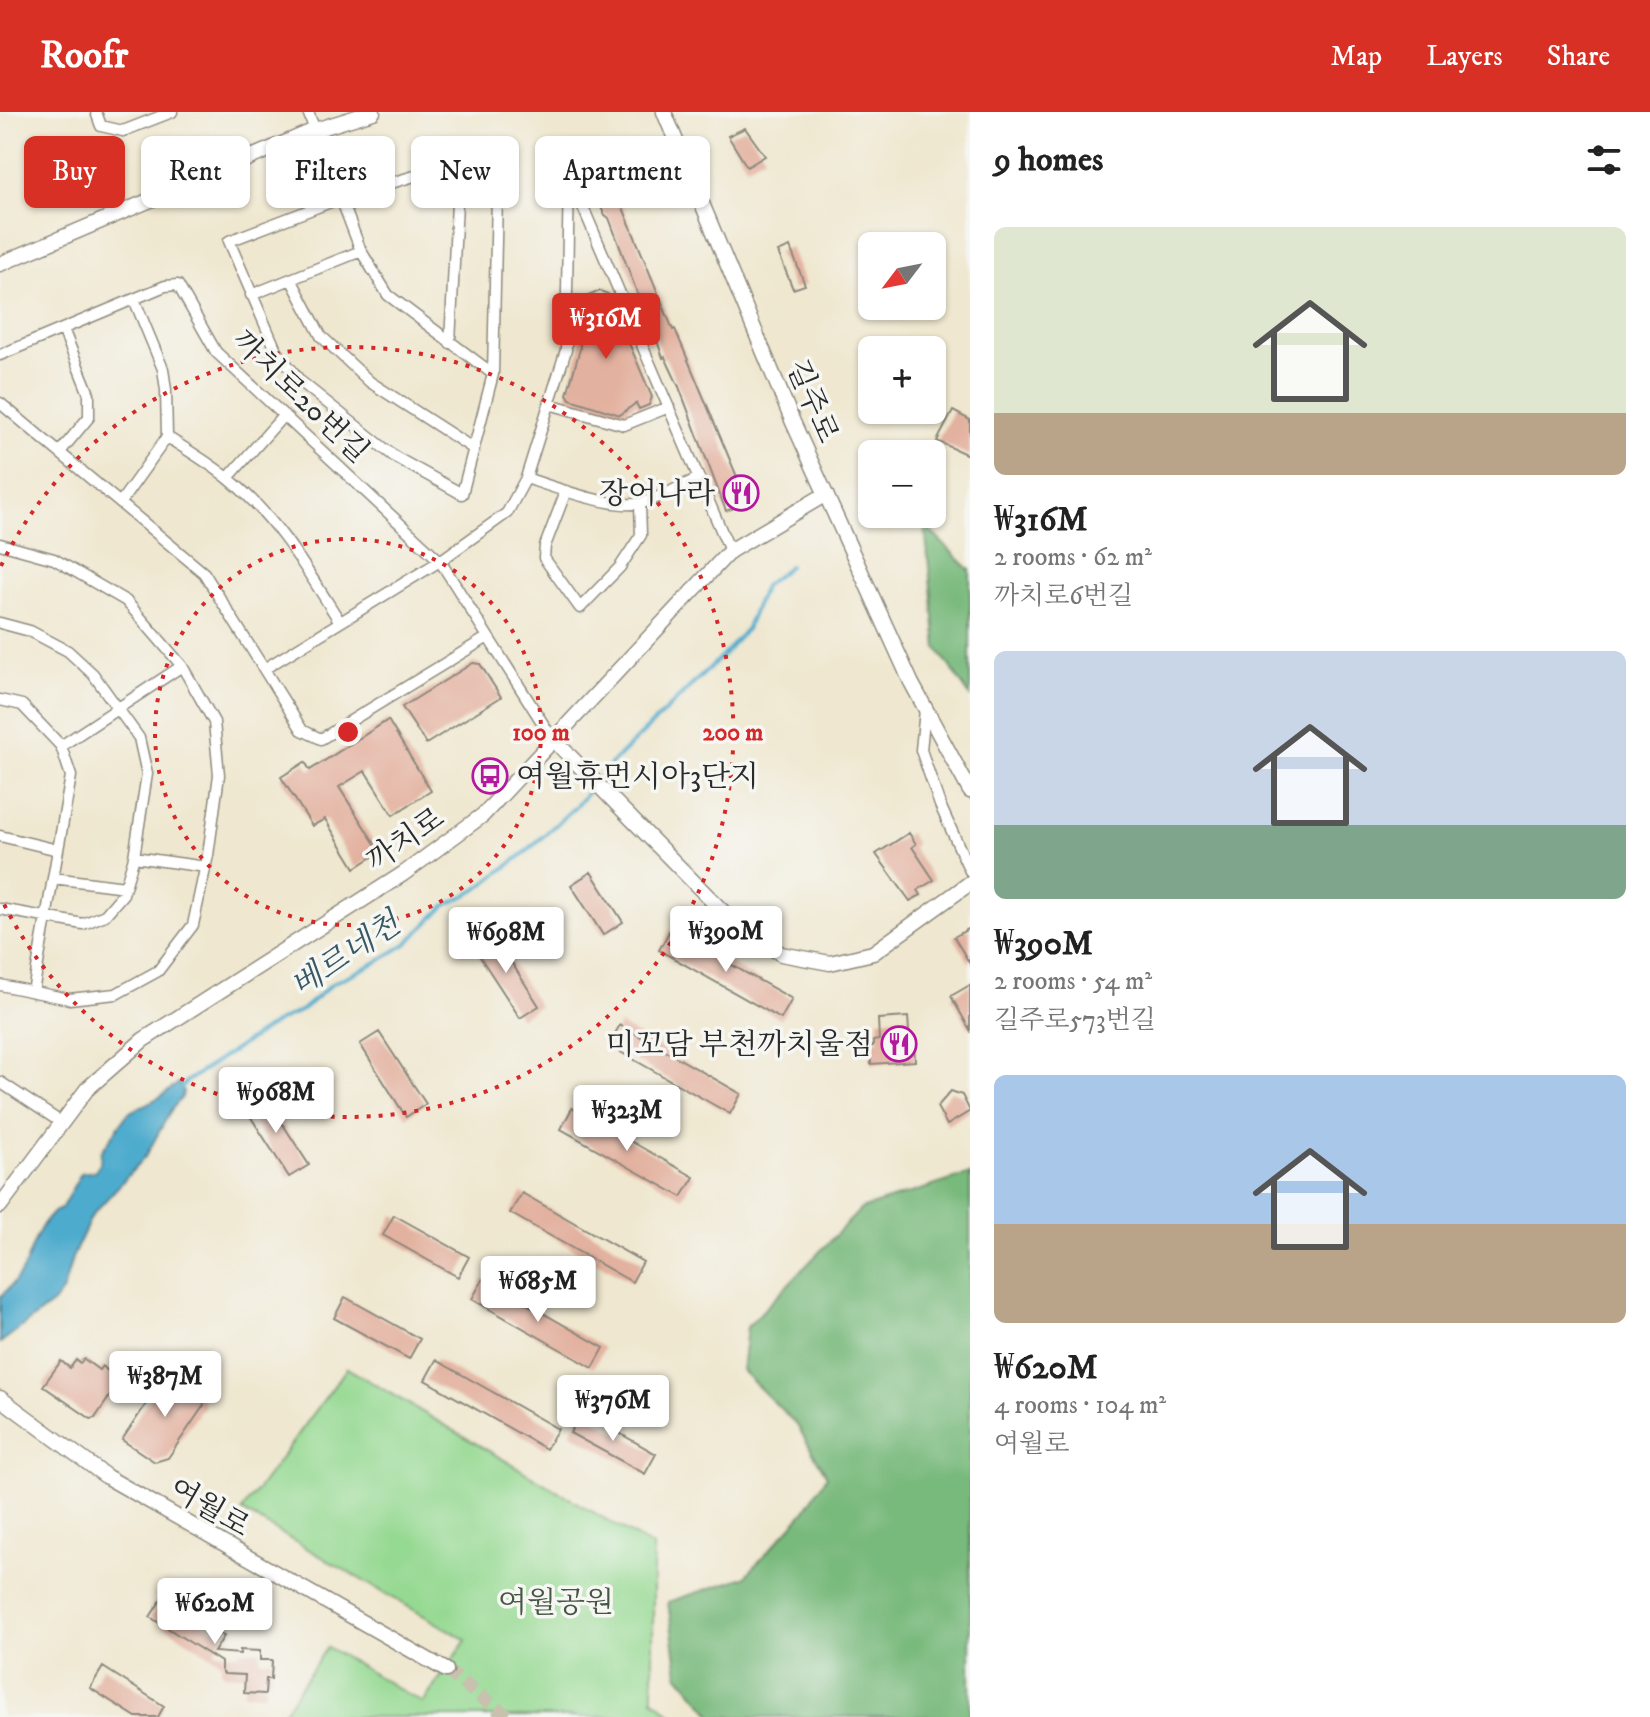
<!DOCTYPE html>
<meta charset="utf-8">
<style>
body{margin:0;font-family:"IM FELL DW Pica","Noto Serif KR",serif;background:#f2f2f2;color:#222;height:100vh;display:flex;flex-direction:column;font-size:30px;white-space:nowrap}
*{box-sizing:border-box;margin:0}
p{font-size:26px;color:#767676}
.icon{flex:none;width:44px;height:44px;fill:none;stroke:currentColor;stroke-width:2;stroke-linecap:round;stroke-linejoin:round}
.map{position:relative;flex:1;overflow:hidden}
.panel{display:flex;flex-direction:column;background:#fff;width:680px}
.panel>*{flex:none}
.banner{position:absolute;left:24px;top:24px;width:760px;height:72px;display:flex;gap:16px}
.needle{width:52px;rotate:238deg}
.tools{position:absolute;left:858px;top:120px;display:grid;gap:16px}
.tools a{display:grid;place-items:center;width:88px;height:88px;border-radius:12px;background:#fff;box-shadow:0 2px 6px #0004;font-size:40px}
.price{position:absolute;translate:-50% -68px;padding:0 18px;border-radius:8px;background:#fff;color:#222;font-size:26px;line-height:52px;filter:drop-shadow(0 2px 4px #0008)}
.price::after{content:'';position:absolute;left:50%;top:48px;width:24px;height:18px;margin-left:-12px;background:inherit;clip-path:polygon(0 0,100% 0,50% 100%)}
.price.selected{background:#d93025;color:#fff}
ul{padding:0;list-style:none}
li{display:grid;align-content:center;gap:16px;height:424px;padding:0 24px}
li span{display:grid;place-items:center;height:248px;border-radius:12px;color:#555}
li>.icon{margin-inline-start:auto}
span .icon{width:144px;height:144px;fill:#fffc;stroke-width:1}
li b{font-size:34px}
h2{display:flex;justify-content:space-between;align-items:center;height:96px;padding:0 24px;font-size:34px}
.tag{padding:0 28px;border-radius:12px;background:#fff;box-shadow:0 2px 6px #0004;font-size:28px;line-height:72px}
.tag.selected{background:#d93025;color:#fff}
header{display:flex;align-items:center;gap:48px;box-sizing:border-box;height:112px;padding:0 40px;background:#d93025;color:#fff}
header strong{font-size:38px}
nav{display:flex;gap:44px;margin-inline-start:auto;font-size:28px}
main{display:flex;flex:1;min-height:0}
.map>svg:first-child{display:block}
</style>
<header>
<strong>Roofr</strong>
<nav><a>Map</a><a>Layers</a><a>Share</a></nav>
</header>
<main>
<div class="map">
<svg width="970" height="1605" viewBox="0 0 970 1605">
<rect width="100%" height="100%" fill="#f6f6f2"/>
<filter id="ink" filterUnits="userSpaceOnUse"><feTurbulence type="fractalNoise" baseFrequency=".0125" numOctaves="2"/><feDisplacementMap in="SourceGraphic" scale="16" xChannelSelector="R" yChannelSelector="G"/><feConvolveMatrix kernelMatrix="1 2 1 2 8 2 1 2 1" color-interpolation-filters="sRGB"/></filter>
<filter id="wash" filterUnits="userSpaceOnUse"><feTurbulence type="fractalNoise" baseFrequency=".006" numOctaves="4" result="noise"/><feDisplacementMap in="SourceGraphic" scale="32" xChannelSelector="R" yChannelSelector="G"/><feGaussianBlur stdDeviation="1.8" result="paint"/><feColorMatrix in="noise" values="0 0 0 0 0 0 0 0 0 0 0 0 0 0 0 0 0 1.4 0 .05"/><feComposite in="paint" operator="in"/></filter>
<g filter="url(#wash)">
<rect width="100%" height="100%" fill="#efe7cf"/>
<!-- green -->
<path fill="#95d992" stroke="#60825e" stroke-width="2" d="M 347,1256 L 653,1435 L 653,1587 L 675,1605 L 280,1605 L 327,1535 L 423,1591 L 466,1528 L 242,1399 Z"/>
<!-- forest -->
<path fill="#78b97c" stroke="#527254" stroke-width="2" d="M 925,414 L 970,458 L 970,584 L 937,536 Z
M 970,1062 L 970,1605 L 714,1605 L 678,1562 L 668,1490 L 745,1465 L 804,1400 L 827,1364 L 797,1313 L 742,1259 L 747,1215 L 861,1097 Z"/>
<!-- water -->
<path fill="#4eabcd" stroke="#3c6b7c" stroke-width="2" d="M 179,971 L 183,978 L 182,985 L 171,998 L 146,1044 L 92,1103 L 72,1146 L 63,1178 L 53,1191 L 0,1231 L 0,1185 C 10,1176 18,1167 24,1155 C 32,1138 41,1102 61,1097 L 81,1061 L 95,1059 L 100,1051 L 101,1040 L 128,1001 L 160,985 Z"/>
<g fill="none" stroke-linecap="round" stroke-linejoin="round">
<!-- stream -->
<path stroke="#4eabcd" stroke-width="4" d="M 180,977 L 187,969 L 277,910 L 302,898 L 333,871 L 377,850 L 406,832 L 445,794 L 476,778 L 526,740 L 575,695 L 614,649 L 725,541 L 747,516 L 764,474 L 789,454"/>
</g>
<g id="blocks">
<!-- building -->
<path fill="#e3b19f" d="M 745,16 L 765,44 L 747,55 L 728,24 Z
M 597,32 L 673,218 L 675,217 L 748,391 L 726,399 L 679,275 L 665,245 L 663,246 L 652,214 L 650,215 L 609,106 L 604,102 L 577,40 Z
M 790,135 L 805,173 L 793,177 L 778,140 Z
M 600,179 L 608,182 L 652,285 L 649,293 L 639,297 L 636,291 L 620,303 L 570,287 L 567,282 L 580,237 L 579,193 L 585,190 L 583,186 Z
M 953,299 L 970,308 L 970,344 L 937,329 Z
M 473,551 L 480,552 L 501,585 L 426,632 L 402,595 Z
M 388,608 L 431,679 L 393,703 L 365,659 L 339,675 L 380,740 L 355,756 L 325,707 L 312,714 L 281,665 L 305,650 L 310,658 Z
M 909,721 L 916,732 L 912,735 L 934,768 L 918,778 L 921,783 L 910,789 L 876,742 Z
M 591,760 L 623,810 L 603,823 L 571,773 Z
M 970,816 L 970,852 L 954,825 Z
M 670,818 L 792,887 L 781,907 L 659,838 Z
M 493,821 L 539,894 L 520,906 L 473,834 Z
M 970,873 L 970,918 L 951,884 Z
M 908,905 L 910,932 L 914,932 L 915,949 L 871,952 L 870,934 L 873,934 L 873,929 L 879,928 L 878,907 Z
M 620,913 L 741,982 L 730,1002 L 608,933 Z
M 379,920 L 426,992 L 406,1005 L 360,932 Z
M 951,979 L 962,983 L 970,999 L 947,1013 L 937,995 Z
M 262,980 L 309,1053 L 289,1065 L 243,993 Z
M 572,996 L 694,1065 L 682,1085 L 561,1017 Z
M 522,1081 L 643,1150 L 632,1170 L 510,1101 Z
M 394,1103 L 469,1145 L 458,1165 L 383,1123 Z
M 483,1167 L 604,1236 L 593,1256 L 472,1187 Z
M 345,1185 L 420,1227 L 409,1247 L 334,1206 Z
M 84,1247 L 99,1258 L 102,1254 L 120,1269 L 95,1306 L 91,1307 L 43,1274 L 61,1249 L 70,1256 L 76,1248 L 80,1251 Z
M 436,1248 L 558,1317 L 546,1337 L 425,1268 Z
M 167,1261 L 202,1284 L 204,1293 L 168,1346 L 155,1350 L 122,1328 Z
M 582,1300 L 656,1342 L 645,1362 L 570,1321 Z
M 163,1485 L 224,1524 L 214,1540 L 240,1542 L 240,1538 L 260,1539 L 260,1548 L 272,1548 L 271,1567 L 266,1567 L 265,1582 L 244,1581 L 245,1563 L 224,1562 L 221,1558 L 221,1550 L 150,1505 Z
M 103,1555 L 164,1594 L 158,1605 L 136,1605 L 90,1576 Z"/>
</g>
</g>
<g filter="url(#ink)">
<use href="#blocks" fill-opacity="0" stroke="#8d897d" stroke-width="2"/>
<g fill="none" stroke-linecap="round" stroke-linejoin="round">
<!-- secondary-tunnel -->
<path stroke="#c8c1ae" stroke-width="14" stroke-dasharray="14 7" stroke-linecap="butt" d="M 446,1558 L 508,1605"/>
<defs>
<path id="street" d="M 96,0 L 101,14 L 123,19 L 172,0
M 308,0 L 361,139 L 388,183 L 493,262
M 498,39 L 493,262 L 462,382 L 395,345 L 300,269 L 276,238 L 229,129 L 341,86 Z
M 571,67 L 730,439
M 361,139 L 291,167 L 321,224 L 370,270 L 474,337
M 251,183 L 291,167
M 450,231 L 459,51
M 0,243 L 165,174 L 178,173 L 216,240 L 440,449 L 552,626
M 0,291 L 204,461 L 302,618 L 321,627 L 488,525
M 549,292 L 624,313 L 669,295
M 167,325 C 187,338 210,351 229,367 C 277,406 307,458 340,510
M 60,340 L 89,305 L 89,282 L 63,217
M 228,366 L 284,303
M 526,366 C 553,375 615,398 642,391 C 661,386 680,374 699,366
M 566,379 L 545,434 L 544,446 L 580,496 L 620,455 L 641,423 L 640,392
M 120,391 L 167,325 L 166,278 L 163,257 L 134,187
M 0,432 L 54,447 L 126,489 L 182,554 L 214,610 L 219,663 L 208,743 L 193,813 L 158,859 L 116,882 L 69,887 L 0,873
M 0,511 L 30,519 L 68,539 L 93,562 L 139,626 L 147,662 L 134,745 L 123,782 L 105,803 L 83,812 L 0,797
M 264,557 L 440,449 L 507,401 L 526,366 L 566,238 L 569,61
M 0,588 L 22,593 L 61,634 L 71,664 L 33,880
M 925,598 L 921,638 L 940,693 L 970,759
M 61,634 L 182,554
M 0,724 L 58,738
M 134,745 L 206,755
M 53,766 L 125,775
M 0,970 L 62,1011"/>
<path id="secondary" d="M 664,0 L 792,308 L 911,570 L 970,679
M 0,152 L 315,18 L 373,0
M 552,626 L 729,806 L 781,842 L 830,851 L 873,841 L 970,771
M 0,1094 L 87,977 L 143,928 L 403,762 L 483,703 L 730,439 L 826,382
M 0,1286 L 107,1365 L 446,1558"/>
</defs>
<!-- street casing -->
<use href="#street" stroke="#8d897d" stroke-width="13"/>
<!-- secondary casing -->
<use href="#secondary" stroke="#8d897d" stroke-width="17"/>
<!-- street -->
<use href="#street" stroke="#fff" stroke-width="10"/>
<!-- secondary -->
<use href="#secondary" stroke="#fff" stroke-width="14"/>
</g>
</g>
<!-- distance rings -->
<g fill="none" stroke="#d62828" stroke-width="4" stroke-dasharray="4 8">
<circle cx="348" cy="620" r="193"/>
<path d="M1 454A385 385 0 1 1 1 786"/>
</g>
<!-- icons -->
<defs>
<symbol id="restaurant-ring" viewBox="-11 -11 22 22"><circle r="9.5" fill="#f6f6f2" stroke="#b5179e" stroke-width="1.5"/><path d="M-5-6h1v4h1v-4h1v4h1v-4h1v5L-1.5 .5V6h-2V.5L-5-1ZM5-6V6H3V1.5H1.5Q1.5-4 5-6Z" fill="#b5179e"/></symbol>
<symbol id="bus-ring" viewBox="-11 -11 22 22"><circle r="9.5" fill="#f6f6f2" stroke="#b5179e" stroke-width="1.5"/><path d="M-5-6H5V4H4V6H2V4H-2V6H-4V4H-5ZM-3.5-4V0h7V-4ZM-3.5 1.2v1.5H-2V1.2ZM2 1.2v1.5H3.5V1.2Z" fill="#b5179e"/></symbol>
</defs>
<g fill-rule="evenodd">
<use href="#restaurant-ring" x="721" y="361" width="40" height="40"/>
<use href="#bus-ring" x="470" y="644" width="40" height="40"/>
<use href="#restaurant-ring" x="879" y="912" width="40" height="40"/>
</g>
<g text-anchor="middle" stroke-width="7" stroke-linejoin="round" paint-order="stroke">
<!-- street labels -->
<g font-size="30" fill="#2b2b2b" stroke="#f6f6f2">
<text transform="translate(301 284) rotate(44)" y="10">까치로20번길</text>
<text transform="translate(813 289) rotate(67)" y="10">길주로</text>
<text transform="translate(405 727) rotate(-35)" y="10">까치로</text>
<text transform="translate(210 1395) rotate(30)" y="10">여월로</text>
</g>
<!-- poi labels -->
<g font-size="30" fill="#2b2b2b" stroke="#f6f6f2" text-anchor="end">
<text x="715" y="391">장어나라</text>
<text x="516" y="674" text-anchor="start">여월휴먼시아3단지</text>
<text x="873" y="942">미꼬담 부천까치울점</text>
</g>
<!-- park labels -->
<g font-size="30" fill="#465645" stroke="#f6f6f2">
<text x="556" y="1500">여월공원</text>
</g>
<!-- water labels -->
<g font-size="32" font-style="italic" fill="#375864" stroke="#f6f6f2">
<text transform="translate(345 842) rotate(-34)" y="11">베르네천</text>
</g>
</g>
<circle cx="348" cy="620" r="12" fill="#d62828" stroke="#f6f6f2" stroke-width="4"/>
<g font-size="24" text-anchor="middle" font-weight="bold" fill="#d62828" stroke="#f6f6f2" stroke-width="7" stroke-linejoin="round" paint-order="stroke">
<text x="541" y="628">100 m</text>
<text x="733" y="628">200 m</text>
</g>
</svg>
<div class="tools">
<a><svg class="needle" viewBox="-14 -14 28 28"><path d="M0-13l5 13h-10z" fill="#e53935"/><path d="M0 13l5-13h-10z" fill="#767676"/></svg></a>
<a>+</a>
<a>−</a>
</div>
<b class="price selected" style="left:606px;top:249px">₩316M</b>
<b class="price" style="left:726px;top:862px">₩390M</b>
<b class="price" style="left:506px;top:863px">₩698M</b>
<b class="price" style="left:276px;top:1023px">₩968M</b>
<b class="price" style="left:627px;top:1041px">₩323M</b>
<b class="price" style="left:538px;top:1212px">₩685M</b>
<b class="price" style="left:165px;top:1307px">₩387M</b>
<b class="price" style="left:613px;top:1331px">₩376M</b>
<b class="price" style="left:215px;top:1534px">₩620M</b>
<div class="banner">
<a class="tag selected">Buy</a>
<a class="tag">Rent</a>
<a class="tag">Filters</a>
<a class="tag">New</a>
<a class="tag">Apartment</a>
</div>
</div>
<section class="panel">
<h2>9 homes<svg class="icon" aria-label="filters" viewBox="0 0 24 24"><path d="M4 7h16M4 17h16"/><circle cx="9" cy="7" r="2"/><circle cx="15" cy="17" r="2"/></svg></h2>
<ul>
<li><span style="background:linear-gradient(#dfe7d0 75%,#b9a48a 0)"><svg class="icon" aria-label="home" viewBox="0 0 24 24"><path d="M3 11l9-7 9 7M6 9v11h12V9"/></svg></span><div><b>₩316M</b><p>2 rooms · 62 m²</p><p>까치로6번길</p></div></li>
<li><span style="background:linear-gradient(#c9d6e8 70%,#7fa58c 0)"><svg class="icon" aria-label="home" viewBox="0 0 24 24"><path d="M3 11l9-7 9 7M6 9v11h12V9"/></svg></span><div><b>₩390M</b><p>2 rooms · 54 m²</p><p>길주로573번길</p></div></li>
<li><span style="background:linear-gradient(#a9c7e8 60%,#b9a48a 0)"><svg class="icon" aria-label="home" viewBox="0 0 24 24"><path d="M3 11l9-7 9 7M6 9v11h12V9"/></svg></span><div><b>₩620M</b><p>4 rooms · 104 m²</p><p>여월로</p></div></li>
</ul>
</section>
</main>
